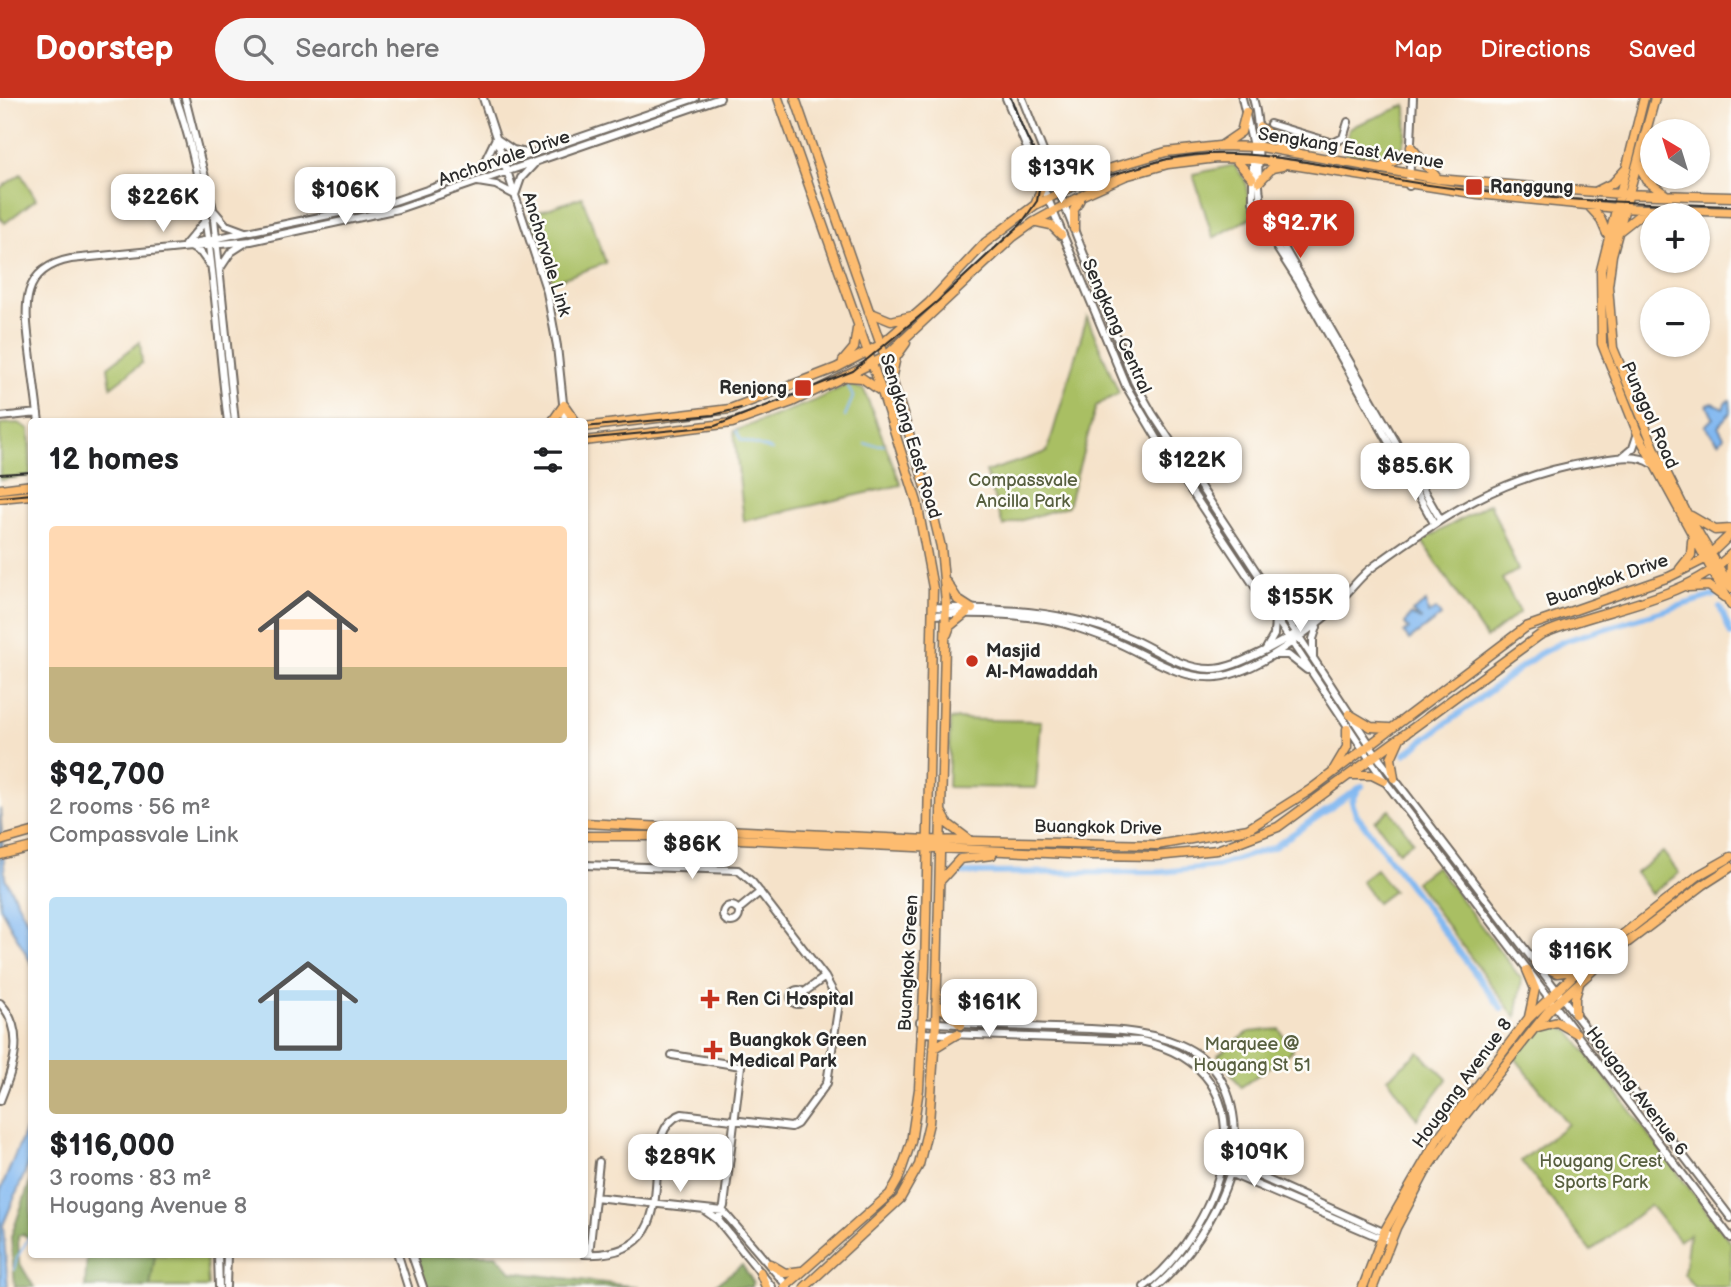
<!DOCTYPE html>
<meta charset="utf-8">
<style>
body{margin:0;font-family:"Balsamiq Sans",sans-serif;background:#f6f6f6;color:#202124;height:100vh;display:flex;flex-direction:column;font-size:26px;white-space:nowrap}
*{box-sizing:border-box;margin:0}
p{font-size:23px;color:#757577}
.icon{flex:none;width:38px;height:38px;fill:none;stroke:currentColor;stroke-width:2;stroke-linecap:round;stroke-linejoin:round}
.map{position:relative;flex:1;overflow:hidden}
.drawer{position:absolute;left:28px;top:320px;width:560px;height:840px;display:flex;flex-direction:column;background:#fff;border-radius:7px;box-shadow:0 2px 5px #0004}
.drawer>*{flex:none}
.needle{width:46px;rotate:322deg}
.buttons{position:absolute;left:1640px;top:21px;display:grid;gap:14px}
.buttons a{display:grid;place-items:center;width:70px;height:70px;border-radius:50%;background:#fff;box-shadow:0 2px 5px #0004;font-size:35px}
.price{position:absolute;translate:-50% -60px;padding:0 16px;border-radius:14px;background:#fff;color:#222;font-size:23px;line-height:46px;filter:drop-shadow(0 2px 4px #0008)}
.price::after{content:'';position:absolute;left:50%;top:42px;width:21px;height:16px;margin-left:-10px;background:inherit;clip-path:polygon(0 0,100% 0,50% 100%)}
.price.current{background:#c8321e;color:#fff}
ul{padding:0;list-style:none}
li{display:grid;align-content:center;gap:14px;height:371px;padding:0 21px}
li span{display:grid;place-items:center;height:217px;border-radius:7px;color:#555}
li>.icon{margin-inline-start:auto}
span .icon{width:126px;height:126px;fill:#fffc;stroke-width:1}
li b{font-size:30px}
h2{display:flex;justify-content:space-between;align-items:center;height:84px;padding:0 21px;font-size:30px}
header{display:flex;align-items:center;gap:42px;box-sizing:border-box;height:98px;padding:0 35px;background:#c8321e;color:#fff}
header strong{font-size:33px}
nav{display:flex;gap:38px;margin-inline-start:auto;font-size:24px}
.search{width:490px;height:63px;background:#f6f6f6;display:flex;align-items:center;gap:18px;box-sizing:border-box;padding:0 24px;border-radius:38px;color:#757577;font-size:26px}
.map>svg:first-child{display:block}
</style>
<header>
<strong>Doorstep</strong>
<div class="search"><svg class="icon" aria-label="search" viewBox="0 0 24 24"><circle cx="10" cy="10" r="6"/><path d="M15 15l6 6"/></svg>Search here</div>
<nav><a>Map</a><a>Directions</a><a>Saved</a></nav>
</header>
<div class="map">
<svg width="1731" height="1189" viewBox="0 0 1731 1189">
<rect width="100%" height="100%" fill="#fdfcf7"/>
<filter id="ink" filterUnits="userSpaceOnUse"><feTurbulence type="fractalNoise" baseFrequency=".0143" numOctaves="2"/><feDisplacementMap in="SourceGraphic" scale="14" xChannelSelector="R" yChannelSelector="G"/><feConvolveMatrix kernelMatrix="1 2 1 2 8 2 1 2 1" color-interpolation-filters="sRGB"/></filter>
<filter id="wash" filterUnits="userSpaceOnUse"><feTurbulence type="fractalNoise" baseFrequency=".00686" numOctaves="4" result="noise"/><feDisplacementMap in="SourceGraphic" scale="28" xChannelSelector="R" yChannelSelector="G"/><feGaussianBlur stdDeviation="1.57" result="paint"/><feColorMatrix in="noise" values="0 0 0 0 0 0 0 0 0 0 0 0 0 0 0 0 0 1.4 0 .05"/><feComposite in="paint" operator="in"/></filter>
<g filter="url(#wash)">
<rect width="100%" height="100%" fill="#f5e2c9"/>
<!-- green -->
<path fill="#a9bf64" stroke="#6a7548" stroke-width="2" d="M 1406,7 C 1406,25 1410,48 1393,59 L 1345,56 L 1349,30 Z
M 1234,67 L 1245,82 L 1252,119 L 1213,140 L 1193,76 Z
M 21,76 L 36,101 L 5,125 L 0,119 L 0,90 Z
M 582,99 L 606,165 L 553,184 L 529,117 Z
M 1087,219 L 1119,295 L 1096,308 L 1068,408 L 1003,428 L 986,374 L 1047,354 Z
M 140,244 L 142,265 L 111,289 L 108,269 Z
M 848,286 L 864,292 L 901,387 L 744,423 L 734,333 L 814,303 Z
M 19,325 L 29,331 L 31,374 L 28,378 L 0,382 L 0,326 Z
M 1490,405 L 1518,472 L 1502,481 L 1520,514 L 1486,540 L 1422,443 Z
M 950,621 L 1041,623 L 1036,690 L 948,689 Z
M 1390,712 L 1413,743 L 1399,754 L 1375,723 Z
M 1663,754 L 1679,775 L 1651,796 L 1636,775 Z
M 1436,768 L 1522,882 L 1516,920 L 1415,784 Z
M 1376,771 L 1393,793 L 1377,805 L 1361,783 Z
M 1555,927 L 1569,932 L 1731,1145 L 1731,1189 L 1694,1189 L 1684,1176 L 1689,1136 L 1679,1143 L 1650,1107 L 1591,1153 L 1521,1063 L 1568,1026 L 1515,960 L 1538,932 Z
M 1279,931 L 1293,952 L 1241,989 L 1218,957 L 1249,934 Z
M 1419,954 L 1447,981 L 1417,1021 L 1388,980 Z
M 155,1157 L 206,1157 L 208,1189 L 150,1189 Z"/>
<!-- forest -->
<path fill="#86a65a" stroke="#586842" stroke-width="2" d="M 31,1081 L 31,1142 L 23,1136 L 18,1138 L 19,1164 L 34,1189 L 15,1189 L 11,1139 Z
M 87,1157 L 155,1157 L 150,1189 L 85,1189 Z
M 414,1157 L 496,1157 L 512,1174 L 639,1189 L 426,1189 Z
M 742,1167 L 753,1184 L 752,1189 L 712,1189 Z"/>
<!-- water -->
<path fill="#81b8f1" stroke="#56728e" stroke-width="2" d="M 1730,302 L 1731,314 L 1718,328 L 1724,339 L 1719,345 L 1705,328 L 1713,320 L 1707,307 L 1713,305 L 1723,310 L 1726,303 Z
M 1426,504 L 1428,516 L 1436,511 L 1441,518 L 1409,542 L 1404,535 L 1409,531 L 1405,526 L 1410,517 L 1422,522 L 1412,514 Z
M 0,710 L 5,780 L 31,830 L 31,865 L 0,809 Z
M 31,1018 L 31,1060 L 3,1127 L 8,1189 L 0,1189 L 0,1094 Z"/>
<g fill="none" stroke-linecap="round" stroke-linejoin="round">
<!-- stream -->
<path stroke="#81b8f1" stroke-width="2" d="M 845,318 L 853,299 L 848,288
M 736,333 L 741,342 L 772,352
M 865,346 L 884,347
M 14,1172 L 17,1160 L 32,1134"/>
<!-- canal -->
<path stroke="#81b8f1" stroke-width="6" d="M 1720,509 L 1731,536
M 1405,656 L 1539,556 L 1564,543 L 1715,497
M 1358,692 L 1352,704 L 1356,716 L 1502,911
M 955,775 L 1162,774 L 1217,768 L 1274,749 L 1362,688"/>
</g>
</g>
<g filter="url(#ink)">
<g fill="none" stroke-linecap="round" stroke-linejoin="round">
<defs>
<path id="minor" d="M 176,0 C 213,104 214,215 228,324
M 185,0 L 213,111 L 235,324
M 483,0 L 547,194 L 557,248 L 565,324
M 1006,0 L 1126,288 L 1164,352 L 1381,678 L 1731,1140
M 1022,0 L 1134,283 L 1152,315 L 1380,662 L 1731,1120
M 1242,0 L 1253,48 L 1253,104 L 1261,125 L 1300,186 L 1434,425
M 1253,0 C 1264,38 1253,75 1263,113 L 1440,421
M 1270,26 L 1333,45 L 1343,40 L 1348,24
M 497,41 L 513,52 L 531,56
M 480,73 L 496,40
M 478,84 L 496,87 L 515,97
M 1409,88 L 1413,0
M 515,97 L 521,80 L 534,66
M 215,114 L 226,127 L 245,134
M 189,146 L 392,104 L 695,0
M 185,147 L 206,122
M 192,150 L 201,155 L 209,166
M 221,169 L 231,154 L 245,145
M 0,319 L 38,315
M 39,324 C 36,300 33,276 30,253 C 25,212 18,171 71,161 L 251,143 L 398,111 L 720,0
M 1622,359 L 1633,350 L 1638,335
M 934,509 C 980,511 1027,511 1071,521 C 1092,525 1112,532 1132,541 C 1157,552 1182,571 1211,571 C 1229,571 1249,560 1266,552 C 1292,539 1318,522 1340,502 C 1352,491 1361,477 1374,468 C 1445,416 1502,378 1591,364 C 1611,361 1636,354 1653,366
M 934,517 C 971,514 1038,516 1072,528 C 1087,533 1103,538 1118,545 C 1150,559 1180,582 1217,579 C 1256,575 1303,537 1332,513
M 1287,517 L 1308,526
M 1266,551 L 1274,537 L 1275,520
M 1274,557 L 1288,557 L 1307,572
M 1313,559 L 1313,541 L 1317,529
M 584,767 L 738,772 L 752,784 L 825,879 L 839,905 L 827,985 L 797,1026 L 791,1029 L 682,1016 C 627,1036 699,1161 584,1156
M723 816a8 8 0 1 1 16 0a8 8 0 1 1-16 0Z
M 738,812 L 760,794
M791 899a7 7 0 1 1 14 0a7 7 0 1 1-14 0Z
M 803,895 L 825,879
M 0,905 C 27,934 13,970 0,1003
M 920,924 C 965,927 1009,928 1054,930 C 1136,932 1236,930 1235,1042 C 1235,1092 1193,1157 1156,1189
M 920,935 L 1141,943 C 1278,972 1224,1127 1144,1189
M 672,957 L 741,968 L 724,1108 L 718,1122
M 1230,1065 L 1392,1138
M 1222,1072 L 1390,1144
M 595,1099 L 723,1113 L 788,1189
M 704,1112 L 718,1122 L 772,1189
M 589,1156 L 599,1064
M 218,1157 L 219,1189
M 398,1157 L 408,1189
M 412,1157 L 423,1189
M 226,1189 L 227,1157"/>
<path id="major" d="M 778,0 L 882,294 L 917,404 L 933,490 L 925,870 L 919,991 L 911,1044 L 898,1082 L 890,1096 L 785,1189
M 795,0 L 885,259 L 929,399 L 941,449 L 946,505 L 936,925 L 929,1025 L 919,1067 L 900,1101 L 805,1189
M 1644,0 L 1601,172 L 1602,246 L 1638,336 L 1731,507
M 1655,0 L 1612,157 L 1608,188 L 1613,250 L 1656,354 L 1686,414 L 1731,490
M 1260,29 L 1287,51
M 1222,47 L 1241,34 L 1246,14
M 1411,49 L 1438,81
M 1234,60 L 1252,80
M 1638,63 L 1646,82 L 1666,97
M 1383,69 L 1411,54
M 1259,84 L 1272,70 L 1282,68
M 1597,93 L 1613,85 L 1625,72
M 1036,105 L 1042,88
M 1588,107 L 1600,120 L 1607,136
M 1037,124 L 1051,127 L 1061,137
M 1074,131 L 1074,112 L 1080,101
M 1618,134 L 1646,112
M 869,214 L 891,223 L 912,218
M 843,263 L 854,250 L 857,231
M 892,277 L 896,259 L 906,245
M 848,279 L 862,280 L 882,294
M 552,324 L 564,307 L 576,324
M 584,329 L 730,311 L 836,270 L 882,246 L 929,205 L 985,145 L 1035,107 L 1108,71 L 1166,54 L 1219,48 L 1261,49 L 1438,81 L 1620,96 L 1731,99
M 584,343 L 732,325 L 792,304 L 885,259 L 1013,139 L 1034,124 L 1085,96 L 1125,78 L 1168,66 L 1217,60 L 1254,61 L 1478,96 L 1616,110 L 1731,114
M 0,391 L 32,387
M 0,400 L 32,397
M 1691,418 L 1715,432 L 1731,431
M 1680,471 L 1691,457 L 1692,443
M 947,485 L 958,502 L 972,511
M 1730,486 L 1731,465
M 1688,489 L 1709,488 L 1724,499
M 947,536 L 950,528 L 966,515
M 1349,616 L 1371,629 L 1389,630
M 1334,671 L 1347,649 L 1347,631
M 1351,677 L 1372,677 L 1384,683
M 1394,680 L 1391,660 L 1400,640
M 941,713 L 948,726 L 968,741
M 584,725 L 928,742 L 1157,747 L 1248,731 L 1310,692 L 1526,529 L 1669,479 L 1705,461 L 1731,436
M 584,738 L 671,738 L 1091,757 L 1156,758 L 1217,752 L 1278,729 L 1540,537 C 1600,510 1684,504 1731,456
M 0,743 L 32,734
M 0,757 L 32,749
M 940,783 L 960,761 L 992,757
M 1535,864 L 1557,875 L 1573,873
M 1527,872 L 1535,891 L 1529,919
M 936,905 L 961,927
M 1575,916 L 1575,900 L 1579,886
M 1538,929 L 1557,924 L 1576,935
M 934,950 L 957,936
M 770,1166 L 785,1175 L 801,1173
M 760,1174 L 766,1189
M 1363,1189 L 1384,1134 L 1438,1040 L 1528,921 L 1585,866 L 1699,777 L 1731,759
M 1373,1189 L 1396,1130 L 1425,1075 L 1458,1026 L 1549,912 L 1603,863 L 1703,787 L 1731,769"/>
</defs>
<!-- minor casing -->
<use href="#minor" stroke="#726b62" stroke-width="10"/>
<!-- major casing -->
<use href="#major" stroke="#726b62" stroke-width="11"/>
<!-- minor -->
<use href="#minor" stroke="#fff" stroke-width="6"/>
<!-- major -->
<use href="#major" stroke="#fdbc70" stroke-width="8"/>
<!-- rail -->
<path stroke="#2b2b2b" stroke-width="2" d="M 1011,0 C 1024,32 1031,66 1068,78 C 1099,87 1141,66 1172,60 C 1193,56 1214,55 1235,56 C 1301,58 1365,78 1429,87 C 1529,102 1630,104 1731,108
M 584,329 L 713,317 L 741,310
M 584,341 L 715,328 L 853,273 L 938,203 L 1021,126 L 1037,103 L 1042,75 L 1040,58
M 0,376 L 32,374
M 0,399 L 32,396"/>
</g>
</g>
<!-- markers -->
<g fill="#c8321e" stroke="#fdfcf7" stroke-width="2.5">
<rect x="1465" y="80" width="18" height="18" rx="3.5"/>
<rect x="794" y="281" width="18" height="18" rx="3.5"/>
<circle cx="972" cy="563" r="7"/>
<path d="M706.5 890.5h7v7h7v7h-7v7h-7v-7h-7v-7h7z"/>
<path d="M709.5 941.5h7v7h7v7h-7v7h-7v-7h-7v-7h7z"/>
</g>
<g text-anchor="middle" stroke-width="5" stroke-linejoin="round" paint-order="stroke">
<!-- street labels -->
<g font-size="18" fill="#2b2b2b" stroke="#fdfcf7">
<text transform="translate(1351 50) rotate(9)" y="6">Sengkang East Avenue</text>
<text transform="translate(504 60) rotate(-19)" y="6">Anchorvale Drive</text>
<text transform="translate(547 156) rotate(73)" y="6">Anchorvale Link</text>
<text transform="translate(1117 228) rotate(66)" y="6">Sengkang Central</text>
<text transform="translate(1650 317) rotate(66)" y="6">Punggol Road</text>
<text transform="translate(911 338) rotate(73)" y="6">Sengkang East Road</text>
<text transform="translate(1607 482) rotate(-19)" y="6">Buangkok Drive</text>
<text transform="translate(1098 729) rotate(1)" y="6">Buangkok Drive</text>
<text transform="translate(908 865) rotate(-87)" y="6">Buangkok Green</text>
<text transform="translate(1462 985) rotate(-54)" y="6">Hougang Avenue 8</text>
<text transform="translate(1637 993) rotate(53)" y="6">Hougang Avenue 6</text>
</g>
<!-- poi labels -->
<g font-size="18" font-weight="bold" fill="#2b2b2b" stroke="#fdfcf7" text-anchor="start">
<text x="1490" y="95">Ranggung</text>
<text x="787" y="296" text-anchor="end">Renjong</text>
<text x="986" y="559">Masjid<tspan x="986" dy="21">Al-Mawaddah</tspan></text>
<text x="726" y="907">Ren Ci Hospital</text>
<text x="729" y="948">Buangkok Green<tspan x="729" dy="21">Medical Park</tspan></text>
</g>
<!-- park labels -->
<g font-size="18" fill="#575f3f" stroke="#fdfcf7">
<text x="1023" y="388">Compassvale<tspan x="1023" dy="21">Ancilla Park</tspan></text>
<text x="1252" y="952">Marquee @<tspan x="1252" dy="21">Hougang St 51</tspan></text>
<text x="1601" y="1069">Hougang Crest<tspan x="1601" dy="21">Sports Park</tspan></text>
</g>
</g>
</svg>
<div class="buttons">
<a><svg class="needle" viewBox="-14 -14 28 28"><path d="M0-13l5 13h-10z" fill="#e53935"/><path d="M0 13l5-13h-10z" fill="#757577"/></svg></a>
<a>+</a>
<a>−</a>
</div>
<b class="price" style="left:1061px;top:107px">$139K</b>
<b class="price" style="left:345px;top:129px">$106K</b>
<b class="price" style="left:163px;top:136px">$226K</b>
<b class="price current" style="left:1300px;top:162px">$92.7K</b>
<b class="price" style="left:1192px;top:399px">$122K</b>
<b class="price" style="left:1415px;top:405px">$85.6K</b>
<b class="price" style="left:1300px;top:536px">$155K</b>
<b class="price" style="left:692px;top:783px">$86K</b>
<b class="price" style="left:1580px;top:890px">$116K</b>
<b class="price" style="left:989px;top:941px">$161K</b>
<b class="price" style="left:1254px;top:1091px">$109K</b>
<b class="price" style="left:680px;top:1096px">$289K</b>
<section class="drawer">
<h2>12 homes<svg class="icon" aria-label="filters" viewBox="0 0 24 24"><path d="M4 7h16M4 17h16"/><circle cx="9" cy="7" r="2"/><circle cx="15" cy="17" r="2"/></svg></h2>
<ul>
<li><span style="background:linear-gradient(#ffd9b3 65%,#c2b280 0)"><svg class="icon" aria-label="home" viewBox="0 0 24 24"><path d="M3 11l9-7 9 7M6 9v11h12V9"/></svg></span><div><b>$92,700</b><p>2 rooms · 56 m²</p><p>Compassvale Link</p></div></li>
<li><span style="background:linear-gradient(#bfe0f5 75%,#c2b280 0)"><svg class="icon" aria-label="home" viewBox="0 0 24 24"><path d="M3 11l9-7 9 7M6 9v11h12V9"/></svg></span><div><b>$116,000</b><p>3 rooms · 83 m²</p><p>Hougang Avenue 8</p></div></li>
</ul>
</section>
</div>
